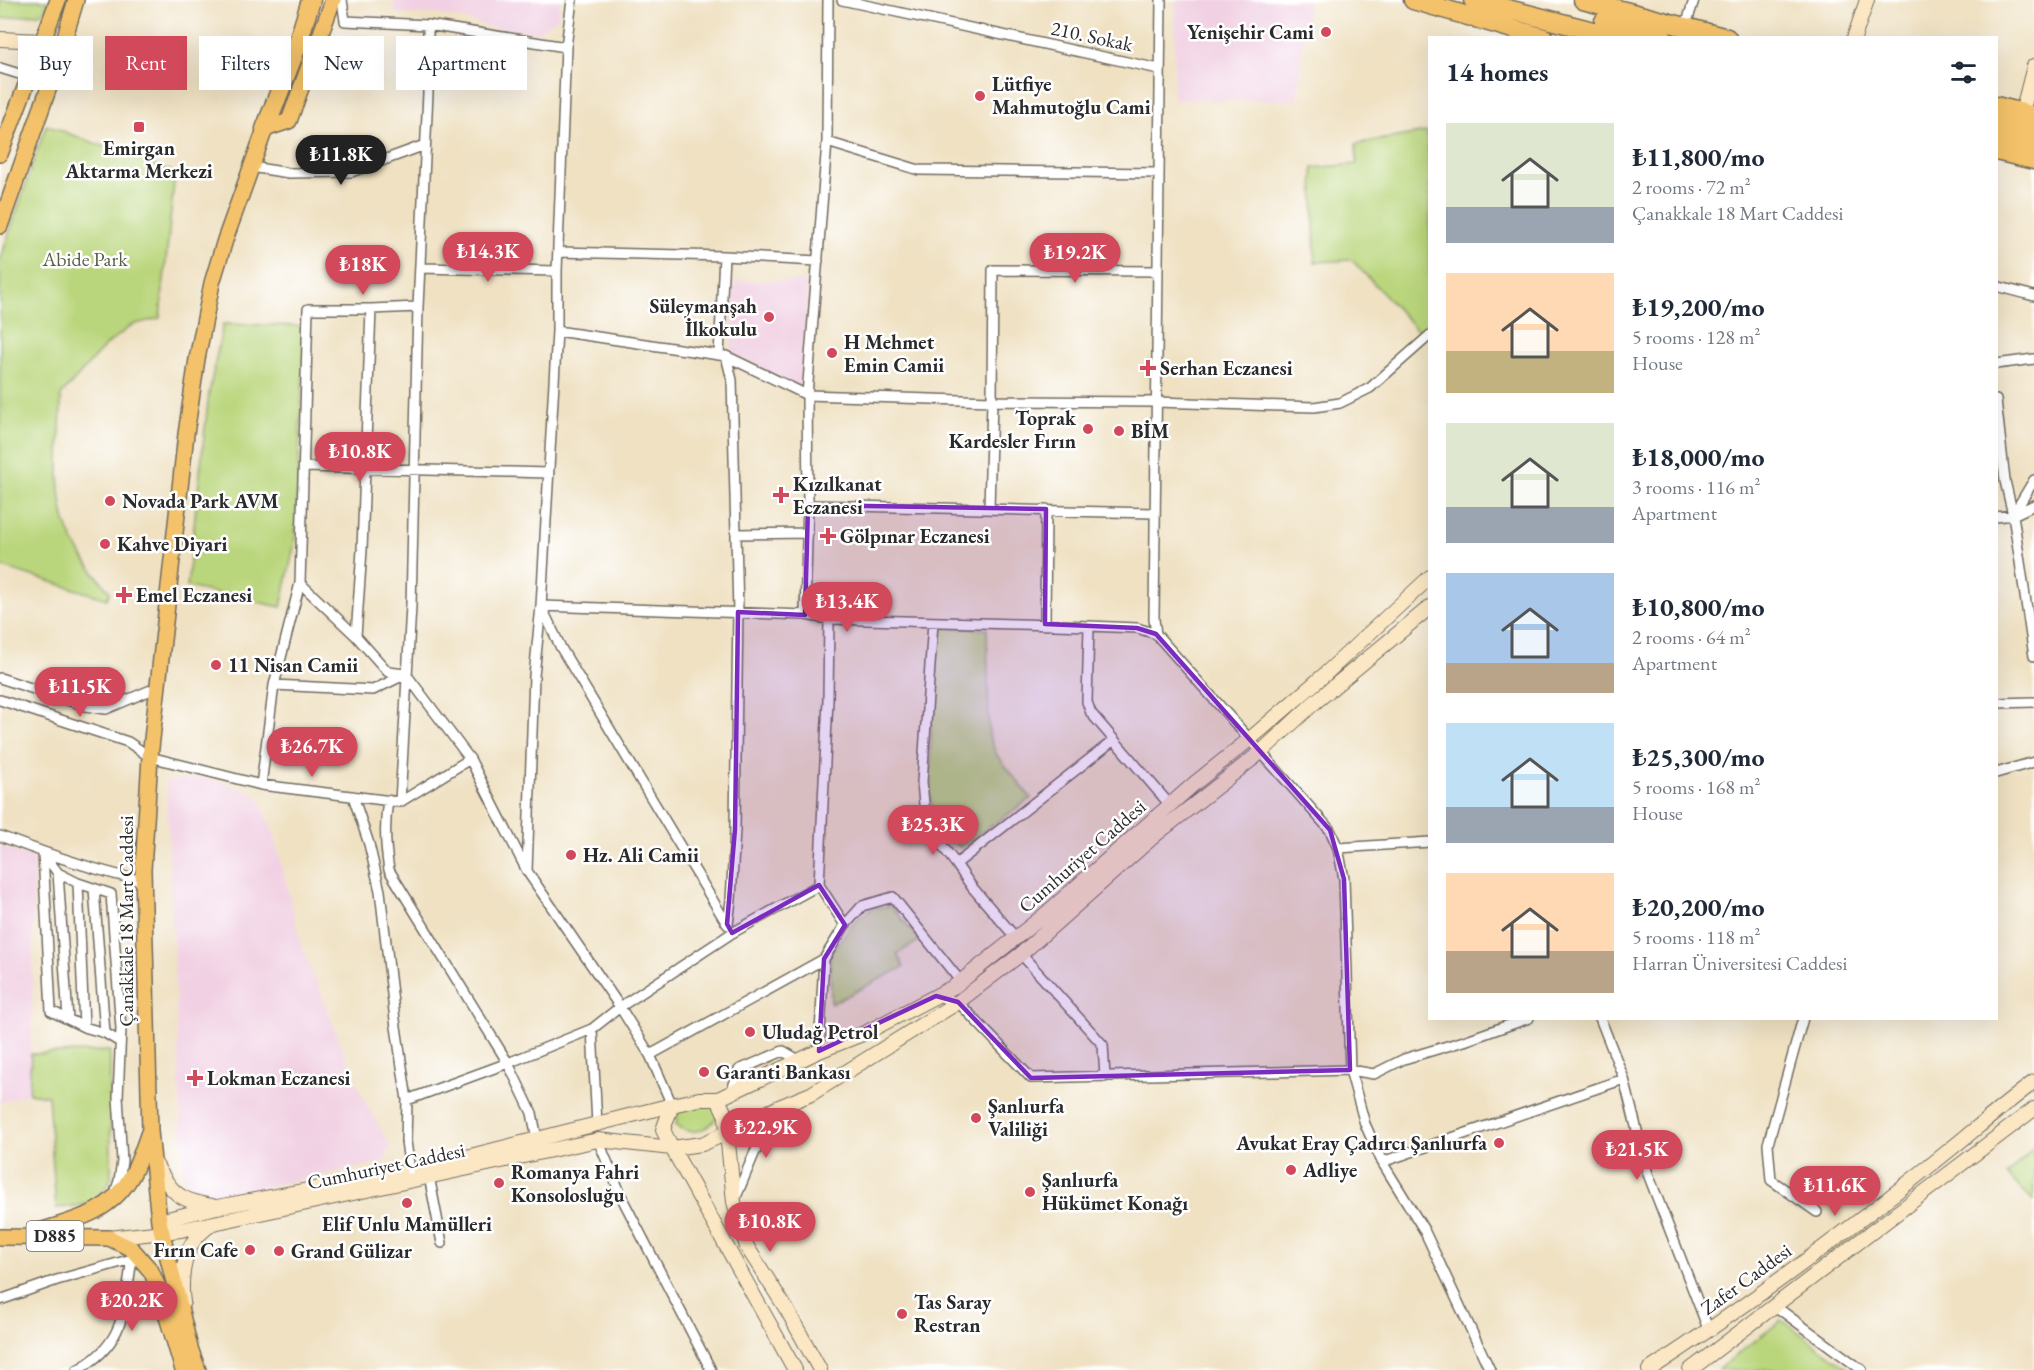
<!DOCTYPE html>
<meta charset="utf-8">
<style>
body{margin:0;font-family:"EB Garamond",serif;background:#f6f6f7;color:#1f2937;height:100vh;display:flex;flex-direction:column;font-size:22px;white-space:nowrap}
*{box-sizing:border-box;margin:0}
p{font-size:20px;color:#747a83}
.icon{flex:none;width:33px;height:33px;fill:none;stroke:currentColor;stroke-width:2;stroke-linecap:round;stroke-linejoin:round}
.map{position:relative;flex:1;overflow:hidden}
.sheet{position:absolute;left:1428px;top:36px;width:570px;height:984px;display:flex;flex-direction:column;background:#fff;border-radius:0px;box-shadow:0 6px 24px #0002}
.sheet>*{flex:none}
.guide{position:absolute;left:18px;top:36px;width:570px;height:54px;display:flex;gap:12px}
.price{position:absolute;translate:-50% -51px;padding:0 14px;border-radius:21px;background:#d1495b;color:#fff;font-size:20px;line-height:39px;filter:drop-shadow(0 2px 3px #0008)}
.price::after{content:'';position:absolute;left:50%;top:36px;width:18px;height:14px;margin-left:-9px;background:inherit;clip-path:polygon(0 0,100% 0,50% 100%)}
.price.current{background:#222;color:#fff}
ul{padding:0;list-style:none}
li{display:flex;align-items:center;gap:18px;height:150px;padding:0 18px}
li span{display:grid;place-items:center;flex:none;width:168px;height:120px;border-radius:0px;color:#555}
li>.icon{margin-inline-start:auto}
span .icon{width:72px;height:72px;fill:#fffc;stroke-width:1}
li b{font-size:26px}
h2{display:flex;justify-content:space-between;align-items:center;height:72px;padding:0 18px;font-size:26px}
.chip{padding:0 21px;border-radius:0px;background:#fff;box-shadow:0 6px 24px #0002;font-size:21px;line-height:54px}
.chip.current{background:#d1495b;color:#fff}
.map>svg:first-child{display:block}
</style>
<div class="map">
<svg width="2034" height="1370" viewBox="0 0 2034 1370">
<rect width="100%" height="100%" fill="#fff"/>
<filter id="ink" filterUnits="userSpaceOnUse"><feTurbulence type="fractalNoise" baseFrequency=".0167" numOctaves="2"/><feDisplacementMap in="SourceGraphic" scale="12" xChannelSelector="R" yChannelSelector="G"/><feConvolveMatrix kernelMatrix="1 2 1 2 8 2 1 2 1" color-interpolation-filters="sRGB"/></filter>
<filter id="wash" filterUnits="userSpaceOnUse"><feTurbulence type="fractalNoise" baseFrequency=".008" numOctaves="4" result="noise"/><feDisplacementMap in="SourceGraphic" scale="24" xChannelSelector="R" yChannelSelector="G"/><feGaussianBlur stdDeviation="1.35" result="paint"/><feColorMatrix in="noise" values="0 0 0 0 0 0 0 0 0 0 0 0 0 0 0 0 0 1.4 0 .05"/><feComposite in="paint" operator="in"/></filter>
<g filter="url(#wash)">
<rect width="100%" height="100%" fill="#efe1c2"/>
<!-- built -->
<path fill="#f1d0e3" d="M 394,0 L 560,0 L 559,17 L 536,33 L 489,27 L 468,20 L 436,14 L 394,13 Z
M 1176,0 L 1308,0 L 1297,100 L 1173,100 Z
M 734,281 L 808,281 L 802,384 L 795,386 L 731,352 Z
M 205,778 L 246,790 L 259,797 L 274,834 L 301,944 L 361,1094 L 391,1147 L 384,1162 L 207,1199 L 184,1189 L 166,781 Z
M 0,846 L 34,858 L 32,1024 L 29,1093 L 0,1103 Z"/>
<!-- green -->
<path fill="#bad67c" stroke="#728054" stroke-width="1.5" d="M 0,0 L 49,0 L 43,13 L 0,19 Z
M 46,125 L 175,173 L 160,318 L 132,325 L 105,346 L 61,395 C 61,431 56,471 62,507 C 66,538 90,569 110,592 L 107,599 L 0,566 L 0,260 Z
M 1427,132 L 1430,173 L 1430,325 L 1418,331 L 1352,260 L 1315,262 L 1313,168 L 1357,164 L 1356,144 Z
M 223,324 L 305,326 L 295,542 L 281,607 L 187,587 L 209,393 Z
M 939,628 L 987,629 L 989,735 L 996,754 L 1031,798 L 960,848 L 932,814 L 930,795 L 931,725 L 935,650 Z
M 891,906 L 920,940 L 897,954 L 904,967 L 831,1004 L 830,955 L 835,947 L 857,919 L 873,908 Z
M 110,1051 L 111,1179 C 97,1205 84,1206 56,1208 L 48,1096 L 29,1093 L 31,1054 Z
M 713,1105 L 719,1113 C 712,1129 690,1139 676,1124 L 678,1112 C 689,1105 699,1105 713,1105 Z
M 2034,1147 L 2034,1201 L 2007,1175 Z
M 1782,1320 L 1850,1370 L 1717,1370 Z"/>
</g>
<g filter="url(#ink)">
<g fill="none" stroke-linecap="round" stroke-linejoin="round">
<defs>
<path id="street" d="M 342,0 L 345,21 L 428,25 L 566,47
M 572,0 L 566,47 L 557,271 L 557,331 L 541,606 L 534,676 L 527,871 L 620,1007 L 650,1055 L 672,1105
M 842,0 L 1159,69
M 1161,0 L 1154,619 L 1156,634 L 1330,830 L 1338,848 L 1344,879 L 1350,1070 L 1365,1124 L 1382,1162 L 1424,1230 L 1490,1370
M 1686,25 L 1694,0
M 0,68 L 29,77
M 827,142 L 919,170 L 1158,173
M 251,167 L 289,173 L 351,172 L 425,145
M 558,252 L 724,256
M 420,268 L 557,271
M 1996,286 L 2034,296
M 371,309 L 362,550 L 356,636 L 388,672 L 406,674 L 470,759 L 526,869
M 557,331 L 726,356 L 807,395 L 992,401 L 993,270 L 1158,271
M 719,355 L 724,256 L 818,261
M 726,356 L 732,380 L 738,612 L 735,829 L 731,900 L 728,925
M 1996,364 L 2034,359
M 1996,400 L 2005,481 L 2013,515 L 2034,656
M 305,467 L 549,473
M 808,505 L 807,395 L 827,142 L 828,0
M 989,508 L 992,401 L 1157,402 L 1314,407 L 1340,403 L 1370,388 L 1430,335
M 2013,515 L 2034,480
M 1996,517 L 2013,515 L 2034,505
M 736,534 L 808,533
M 300,583 L 356,636
M 805,615 L 808,505 L 1154,513
M 933,622 L 922,782 L 925,815 L 929,828 L 956,864 L 1114,740
M 1045,624 L 1046,509
M 1089,626 L 1087,702 L 1091,713 L 1170,805
M 0,678 L 86,706 L 106,709 L 158,687
M 274,685 L 373,690 L 404,675
M 0,700 L 128,742 L 150,757 L 261,785 L 400,802 L 470,759
M 1996,703 L 2034,702
M 1996,773 L 2034,762
M 261,785 L 274,685 L 300,583 L 308,309 L 371,309 L 418,307
M 353,796 L 369,844 L 380,891 L 395,1020 L 407,1100 L 406,1141 L 410,1171
M 388,800 C 384,824 385,846 389,870 L 508,1063 L 532,1113 L 537,1139
M 400,802 L 411,606 L 418,307 L 428,93 L 428,25
M 0,836 C 47,854 95,871 144,881
M 1338,848 L 1430,842
M 43,853 L 58,873 L 78,883 L 111,894 L 121,1029 L 118,1097 L 122,1161 L 119,1181 L 116,1190
M 43,853 L 51,1011 L 84,1027 L 105,1033 L 120,1042
M 956,864 L 972,887 L 1016,938
M 58,873 L 68,1019
M 78,883 L 84,1027
M 819,885 L 828,700 L 829,619
M 94,889 L 105,1033
M 727,924 L 561,648 L 541,606 L 805,615 L 829,619 L 1089,626 L 1137,628 L 1156,634
M 845,925 L 862,906 L 893,897 L 961,982
M 1021,954 L 1103,1045 L 1105,1077
M 936,996 L 958,1002 L 1031,1078 L 1350,1070 L 1374,1074 L 1404,1059 L 1464,1041 L 1529,1018
M 1600,1018 L 1624,1079 L 1648,1174 L 1709,1331
M 1803,1018 L 1768,1144 L 1771,1180 L 1817,1212
M 592,1029 L 597,1124
M 650,1055 L 824,959
M 731,1093 L 739,1070 L 783,1051 L 800,1061
M 407,1100 L 508,1063 L 592,1029 L 620,1007 L 732,933 L 819,885 L 845,925 L 824,959 L 819,1051
M 598,1140 L 624,1202 L 711,1370
M 1382,1162 L 1624,1079
M 429,1176 L 442,1243
M 736,1197 L 754,1154 L 779,1107
M 0,1300 L 57,1280 L 132,1259 C 124,1308 126,1344 77,1370
M 1775,1306 L 1862,1370"/>
<path id="secondary" d="M 1854,38 L 1867,0
M 0,39 L 41,41
M 2022,113 L 2034,66
M 718,1099 L 819,1051 L 865,1033 L 955,986 L 1042,917 L 1195,783 L 1250,739 L 1323,676 L 1430,577
M 154,1162 C 172,1192 176,1200 212,1206
M 419,1169 L 672,1105 L 699,1099 L 718,1099 L 726,1116 L 727,1133 L 702,1144 L 672,1148 L 663,1130 L 672,1105
M 159,1221 L 217,1207 L 400,1173
M 109,1238 L 181,1230 L 598,1140 L 672,1148 L 795,1370
M 183,1302 C 180,1283 183,1253 196,1238 C 200,1233 205,1229 210,1225
M 820,1370 L 787,1310 L 747,1247 L 734,1202 L 727,1133 L 779,1107 L 811,1094 L 958,1002 L 1021,954 L 1154,836 L 1261,752 L 1314,703 L 1430,607
M 1649,1370 C 1744,1308 1837,1239 1927,1168 C 1963,1140 1997,1110 2034,1082
M 1690,1370 L 2034,1109"/>
<path id="primary" d="M 0,154 L 58,0
M 0,226 L 54,73 L 76,0
M 39,1231 C 76,1220 112,1212 132,1175 C 139,1162 144,1146 149,1132
M 0,1237 L 109,1238 L 132,1249 L 151,1271 L 158,1287 L 183,1370
M 198,1370 L 190,1348 L 159,1221 L 150,1131 L 143,870 L 150,757 L 186,434 L 197,359 L 212,283 L 225,240 L 265,129 L 289,121 L 333,0"/>
<path id="highway" d="M 1413,0 L 1544,38
M 1473,0 L 1620,38
M 1583,0 L 1727,38
M 1604,21 L 1663,38
M 1996,106 L 2034,116
M 1996,120 L 2034,129
M 265,129 L 296,49 L 311,0
M 1996,134 L 2034,144
M 1996,151 L 2034,160"/>
</defs>
<!-- street casing -->
<use href="#street" stroke="#706b60" stroke-width="12"/>
<!-- secondary casing -->
<use href="#secondary" stroke="#706b60" stroke-width="16"/>
<!-- primary casing -->
<use href="#primary" stroke="#706b60" stroke-width="18"/>
<!-- highway casing -->
<use href="#highway" stroke="#706b60" stroke-width="21"/>
<!-- street -->
<use href="#street" stroke="#fff" stroke-width="9"/>
<!-- secondary -->
<use href="#secondary" stroke="#fbe7c3" stroke-width="14"/>
<!-- primary -->
<use href="#primary" stroke="#f4c26a" stroke-width="15"/>
<!-- highway -->
<use href="#highway" stroke="#f4c26a" stroke-width="18"/>
</g>
</g>
<!-- marked area -->
<path fill="#7b2cbf" fill-opacity="0.2" stroke="#7b2cbf" stroke-width="4.5" stroke-linejoin="round" d="M 808,505 L 1046,509 L 1045,624 L 1137,628 L 1156,634 L 1330,830 L 1344,879 L 1350,1070 L 1031,1078 L 958,1002 L 936,996 L 819,1051 L 824,959 L 845,925 L 819,885 L 732,933 L 727,924 L 735,829 L 738,612 L 805,615 Z"/>
<!-- markers -->
<g fill="#d1495b" stroke="#fff" stroke-width="2">
<circle cx="1326" cy="32" r="6"/>
<circle cx="980" cy="96" r="6"/>
<rect x="133" y="121" width="12" height="12" rx="3"/>
<circle cx="769" cy="317" r="6"/>
<circle cx="832" cy="353" r="6"/>
<path d="M1145 359h6v6h6v6h-6v6h-6v-6h-6v-6h6z"/>
<circle cx="1088" cy="429" r="6"/>
<circle cx="1119" cy="431" r="6"/>
<path d="M778 486h6v6h6v6h-6v6h-6v-6h-6v-6h6z"/>
<circle cx="110" cy="501" r="6"/>
<path d="M825 527h6v6h6v6h-6v6h-6v-6h-6v-6h6z"/>
<circle cx="105" cy="544" r="6"/>
<path d="M121 586h6v6h6v6h-6v6h-6v-6h-6v-6h6z"/>
<circle cx="216" cy="665" r="6"/>
<circle cx="571" cy="855" r="6"/>
<circle cx="750" cy="1032" r="6"/>
<circle cx="704" cy="1072" r="6"/>
<path d="M192 1069h6v6h6v6h-6v6h-6v-6h-6v-6h6z"/>
<circle cx="976" cy="1118" r="6"/>
<circle cx="1499" cy="1143" r="6"/>
<circle cx="1291" cy="1170" r="6"/>
<circle cx="499" cy="1183" r="6"/>
<circle cx="1030" cy="1192" r="6"/>
<circle cx="407" cy="1203" r="6"/>
<circle cx="250" cy="1250" r="6"/>
<circle cx="279" cy="1251" r="6"/>
<circle cx="902" cy="1314" r="6"/>
</g>
<g text-anchor="middle" stroke-width="5" stroke-linejoin="round" paint-order="stroke">
<!-- shield labels -->
<rect fill="#fff" stroke="#6b6b6b" stroke-width="1.5" x="26.5" y="1221" width="57" height="30" rx="4.5"/>
<g font-size="18" font-weight="bold" fill="#2b2b2b">
<text x="55" y="1242">D885</text>
</g>
<!-- poi labels -->
<g font-size="20" font-weight="bold" fill="#2b2b2b" stroke="#fff" text-anchor="start">
<text x="1314" y="39" text-anchor="end">Yenişehir Cami</text>
<text x="992" y="91">Lütfiye<tspan x="992" dy="23">Mahmutoğlu Cami</tspan></text>
<text x="139" y="155" text-anchor="middle">Emirgan<tspan x="139" dy="23">Aktarma Merkezi</tspan></text>
<text x="757" y="313" text-anchor="end">Süleymanşah<tspan x="757" dy="23">İlkokulu</tspan></text>
<text x="844" y="349">H Mehmet<tspan x="844" dy="23">Emin Camii</tspan></text>
<text x="1160" y="375">Serhan Eczanesi</text>
<text x="1076" y="425" text-anchor="end">Toprak<tspan x="1076" dy="23">Kardesler Fırın</tspan></text>
<text x="1131" y="438">BİM</text>
<text x="793" y="491">Kızılkanat<tspan x="793" dy="23">Eczanesi</tspan></text>
<text x="122" y="508">Novada Park AVM</text>
<text x="840" y="543">Gölpınar Eczanesi</text>
<text x="117" y="551">Kahve Diyari</text>
<text x="136" y="602">Emel Eczanesi</text>
<text x="228" y="672">11 Nisan Camii</text>
<text x="583" y="862">Hz. Ali Camii</text>
<text x="762" y="1039">Uludağ Petrol</text>
<text x="716" y="1079">Garanti Bankası</text>
<text x="207" y="1085">Lokman Eczanesi</text>
<text x="988" y="1113">Şanlıurfa<tspan x="988" dy="23">Valiliği</tspan></text>
<text x="1487" y="1150" text-anchor="end">Avukat Eray Çadırcı Şanlıurfa</text>
<text x="1303" y="1177">Adliye</text>
<text x="511" y="1179">Romanya Fahri<tspan x="511" dy="23">Konsolosluğu</tspan></text>
<text x="1042" y="1187">Şanlıurfa<tspan x="1042" dy="23">Hükümet Konağı</tspan></text>
<text x="407" y="1231" text-anchor="middle">Elif Unlu Mamülleri</text>
<text x="238" y="1257" text-anchor="end">Fırın Cafe</text>
<text x="291" y="1258">Grand Gülizar</text>
<text x="914" y="1309">Tas Saray<tspan x="914" dy="23">Restran</tspan></text>
</g>
<!-- street labels -->
<g font-size="20" fill="#2b2b2b" stroke="#fff">
<text transform="translate(1092 36) rotate(12)" y="7">210. Sokak</text>
<text transform="translate(1082 856) rotate(-41)" y="7">Cumhuriyet Caddesi</text>
<text transform="translate(126 921) rotate(-90)" y="7">Çanakkale 18 Mart Caddesi</text>
<text transform="translate(386 1166) rotate(-12)" y="7">Cumhuriyet Caddesi</text>
<text transform="translate(1746 1279) rotate(-36)" y="7">Zafer Caddesi</text>
</g>
<!-- park labels -->
<g font-size="20" fill="#565e43" stroke="#fff">
<text x="85" y="266">Abide Park</text>
</g>
</g>
</svg>
<b class="price current" style="left:341px;top:186px">₺11.8K</b>
<b class="price" style="left:488px;top:283px">₺14.3K</b>
<b class="price" style="left:1075px;top:284px">₺19.2K</b>
<b class="price" style="left:363px;top:296px">₺18K</b>
<b class="price" style="left:360px;top:483px">₺10.8K</b>
<b class="price" style="left:847px;top:633px">₺13.4K</b>
<b class="price" style="left:80px;top:718px">₺11.5K</b>
<b class="price" style="left:312px;top:778px">₺26.7K</b>
<b class="price" style="left:933px;top:856px">₺25.3K</b>
<b class="price" style="left:766px;top:1159px">₺22.9K</b>
<b class="price" style="left:1637px;top:1181px">₺21.5K</b>
<b class="price" style="left:1835px;top:1217px">₺11.6K</b>
<b class="price" style="left:770px;top:1253px">₺10.8K</b>
<b class="price" style="left:132px;top:1332px">₺20.2K</b>
<div class="guide">
<a class="chip">Buy</a>
<a class="chip current">Rent</a>
<a class="chip">Filters</a>
<a class="chip">New</a>
<a class="chip">Apartment</a>
</div>
<section class="sheet">
<h2>14 homes<svg class="icon" aria-label="filters" viewBox="0 0 24 24"><path d="M4 7h16M4 17h16"/><circle cx="9" cy="7" r="2"/><circle cx="15" cy="17" r="2"/></svg></h2>
<ul>
<li><span style="background:linear-gradient(#dfe7d0 70%,#9aa5b1 0)"><svg class="icon" aria-label="home" viewBox="0 0 24 24"><path d="M3 11l9-7 9 7M6 9v11h12V9"/></svg></span><div><b>₺11,800/mo</b><p>2 rooms · 72 m²</p><p>Çanakkale 18 Mart Caddesi</p></div></li>
<li><span style="background:linear-gradient(#ffd9b3 65%,#c2b280 0)"><svg class="icon" aria-label="home" viewBox="0 0 24 24"><path d="M3 11l9-7 9 7M6 9v11h12V9"/></svg></span><div><b>₺19,200/mo</b><p>5 rooms · 128 m²</p><p>House</p></div></li>
<li><span style="background:linear-gradient(#dfe7d0 70%,#9aa5b1 0)"><svg class="icon" aria-label="home" viewBox="0 0 24 24"><path d="M3 11l9-7 9 7M6 9v11h12V9"/></svg></span><div><b>₺18,000/mo</b><p>3 rooms · 116 m²</p><p>Apartment</p></div></li>
<li><span style="background:linear-gradient(#a9c7e8 75%,#b9a48a 0)"><svg class="icon" aria-label="home" viewBox="0 0 24 24"><path d="M3 11l9-7 9 7M6 9v11h12V9"/></svg></span><div><b>₺10,800/mo</b><p>2 rooms · 64 m²</p><p>Apartment</p></div></li>
<li><span style="background:linear-gradient(#bfe0f5 70%,#9aa5b1 0)"><svg class="icon" aria-label="home" viewBox="0 0 24 24"><path d="M3 11l9-7 9 7M6 9v11h12V9"/></svg></span><div><b>₺25,300/mo</b><p>5 rooms · 168 m²</p><p>House</p></div></li>
<li><span style="background:linear-gradient(#ffd9b3 65%,#b9a48a 0)"><svg class="icon" aria-label="home" viewBox="0 0 24 24"><path d="M3 11l9-7 9 7M6 9v11h12V9"/></svg></span><div><b>₺20,200/mo</b><p>5 rooms · 118 m²</p><p>Harran Üniversitesi Caddesi</p></div></li>
</ul>
</section>
</div>
